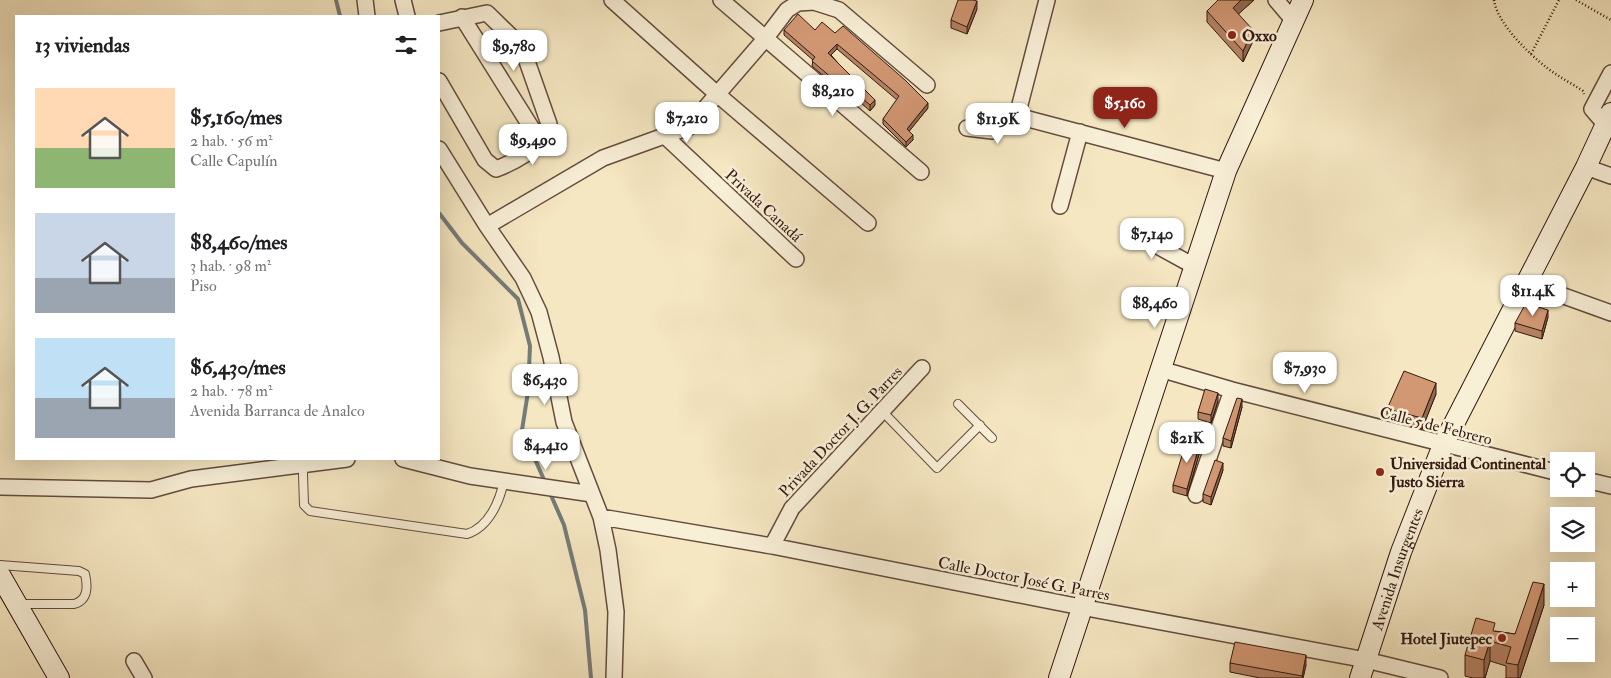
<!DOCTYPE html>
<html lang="es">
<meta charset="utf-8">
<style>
body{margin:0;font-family:"IM FELL Double Pica",serif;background:#f6f6f6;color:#202124;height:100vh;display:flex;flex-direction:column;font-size:19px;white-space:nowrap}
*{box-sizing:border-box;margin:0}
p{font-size:16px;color:#757577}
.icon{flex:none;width:28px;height:28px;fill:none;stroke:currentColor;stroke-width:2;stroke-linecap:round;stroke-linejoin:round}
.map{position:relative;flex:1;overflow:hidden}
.panel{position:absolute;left:15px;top:15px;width:425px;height:445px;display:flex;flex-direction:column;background:#fff;border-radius:0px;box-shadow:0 5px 20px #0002}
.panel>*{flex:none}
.tools{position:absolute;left:1550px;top:452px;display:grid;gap:10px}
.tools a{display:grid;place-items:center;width:45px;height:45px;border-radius:0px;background:#fff;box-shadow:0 5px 20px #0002;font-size:25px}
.price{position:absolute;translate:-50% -42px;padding:0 11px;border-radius:10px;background:#fff;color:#222;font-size:16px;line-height:32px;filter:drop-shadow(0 1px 2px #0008)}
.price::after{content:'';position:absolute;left:50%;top:30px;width:15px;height:11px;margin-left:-8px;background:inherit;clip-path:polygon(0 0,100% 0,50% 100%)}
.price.current{background:#8f2418;color:#fff}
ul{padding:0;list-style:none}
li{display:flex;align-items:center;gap:15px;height:125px;padding:0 20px}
li span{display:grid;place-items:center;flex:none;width:140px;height:100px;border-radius:0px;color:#555}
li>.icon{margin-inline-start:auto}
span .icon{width:60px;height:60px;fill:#fffc;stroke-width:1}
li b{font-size:21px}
h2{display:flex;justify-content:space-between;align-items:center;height:60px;padding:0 20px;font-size:21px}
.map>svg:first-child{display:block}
</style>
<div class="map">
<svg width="1611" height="678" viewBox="0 0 1611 678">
<rect width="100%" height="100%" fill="#f5e7c2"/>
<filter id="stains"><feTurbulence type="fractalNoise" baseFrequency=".004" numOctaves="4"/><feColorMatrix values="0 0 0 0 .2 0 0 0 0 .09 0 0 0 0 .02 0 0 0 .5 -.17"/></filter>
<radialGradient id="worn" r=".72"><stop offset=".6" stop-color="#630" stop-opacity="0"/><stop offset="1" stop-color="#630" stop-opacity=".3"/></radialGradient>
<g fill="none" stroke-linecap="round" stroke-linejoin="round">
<!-- stream -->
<path stroke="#757b78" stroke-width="4" d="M 336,0 L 340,16
M 439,213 L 462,243 L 518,299 L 530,346 L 528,392 L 522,430 L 545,482
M 550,493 L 564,525 L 585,610 L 591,678"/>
<defs>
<path id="service" d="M 958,404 L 992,438
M 882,411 L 937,468 L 980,425
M 304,464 L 303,474 L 304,505 L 310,511 L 467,534 C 489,527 500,501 504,480
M 0,565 L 79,571 L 85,574 C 88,587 88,600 74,604 L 18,604"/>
<path id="minor" d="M 365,0 L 367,16
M 403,0 L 407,16
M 612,0 L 717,94 L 868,223
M 721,0 L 921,172
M 1276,0 L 1293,20
M 462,17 L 541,143
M 439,23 L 487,13 L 522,47 L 549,124 L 549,133 C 536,149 515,162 496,169 L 485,160 L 439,81
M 1017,116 L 1226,171
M 1017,116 L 1047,0
M 1605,124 L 1592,109 L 1611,73
M 967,128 L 992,131 L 1017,116
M 665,136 L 796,259
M 439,149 L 487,226 L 523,278 L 539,312 L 551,357 L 564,422 L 601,517 L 608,550 L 616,612 L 614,678
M 1586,167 L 1611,176
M 1060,206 L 1080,132
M 487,226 L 603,158 L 689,127 L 765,39 L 787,10 L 798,3 L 814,2 L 839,10 L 927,85
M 1132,232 L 1194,266
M 1525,282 L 1611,313
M 1160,369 L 1232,390 L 1559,473
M 403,459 L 470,476 L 592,494
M 1586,480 L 1611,486
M 0,487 L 151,490 L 191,479 L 347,459
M 1196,495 L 1232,390
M 601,517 L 772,546 L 1081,607 L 1366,660 L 1440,678
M 772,546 L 792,508 L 922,368
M 134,661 L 144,678"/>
<g id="secondary">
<path d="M 0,575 L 59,678"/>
<path d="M 1059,678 L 1226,171 L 1303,0"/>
<path id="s1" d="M 1360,678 L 1401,552 L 1443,445 L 1586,167 L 1611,113"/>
</g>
</defs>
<!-- service casing -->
<use href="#service" stroke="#634c3c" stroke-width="10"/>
<!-- minor casing -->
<use href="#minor" stroke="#634c3c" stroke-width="18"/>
<!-- secondary casing -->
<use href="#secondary" stroke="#32190f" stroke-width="22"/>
<!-- path -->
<path stroke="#32190f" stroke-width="2.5" stroke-dasharray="1 2.5" stroke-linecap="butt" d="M 1494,0 C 1497,23 1528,53 1546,67 C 1557,76 1571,83 1583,91 L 1584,94
M 1576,0 L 1611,20
M 1531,54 L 1559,0"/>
<!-- service -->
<use href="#service" stroke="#f8efd7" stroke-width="8"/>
<!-- minor -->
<use href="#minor" stroke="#f8efd7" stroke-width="15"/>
<!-- secondary -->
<use href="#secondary" stroke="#f8efd7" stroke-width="20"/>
</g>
<!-- wall -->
<path fill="#b58364" stroke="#32190f" d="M 1218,0 L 1254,0 L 1238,14 L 1253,41 L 1243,62 L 1207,22 L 1207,11 Z
M 977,9 L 967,34 L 951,28 L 951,20 Z
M 784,30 L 815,30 L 835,33 L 928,108 L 909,131 L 913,140 L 906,147 L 883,124 L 883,119 L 897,100 L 837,49 L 831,55 L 875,105 L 870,111 L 850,93 L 847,96 L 812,66 L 813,60 L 784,35 Z
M 1548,317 L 1542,339 L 1515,331 L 1515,323 Z
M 1436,394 L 1422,429 L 1387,420 L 1387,409 Z
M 1218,401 L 1211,423 L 1198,419 L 1198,412 Z
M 1242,407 L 1231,448 L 1223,446 L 1223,438 Z
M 1200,451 L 1187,496 L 1173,492 L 1173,485 Z
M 1223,470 L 1211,505 L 1203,502 L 1203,494 Z
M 1544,605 L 1520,678 L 1506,678 L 1506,666 L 1490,661 L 1485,678 L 1473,678 L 1465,676 L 1465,655 L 1495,631 L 1515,634 Z
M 1230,663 L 1306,665 L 1303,678 L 1260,678 L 1230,672 Z"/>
<!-- shaded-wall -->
<path fill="#936a51" stroke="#32190f" d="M 1241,0 L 1254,0 L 1233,19 L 1233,8 Z
M 977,1 L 977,9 L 967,34 L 967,27 Z
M 1253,30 L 1253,41 L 1243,62 L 1243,51 Z
M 837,44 L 837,49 L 828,58 L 828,53 Z
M 850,88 L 850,93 L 847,96 L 847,91 Z
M 875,100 L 875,105 L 870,111 L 870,105 Z
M 928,103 L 928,108 L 907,134 L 907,129 Z
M 913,135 L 913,140 L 906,147 L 906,142 Z
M 1548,310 L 1548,317 L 1542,339 L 1542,331 Z
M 1436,383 L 1436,394 L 1422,429 L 1422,418 Z
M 1218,393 L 1218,401 L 1211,423 L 1211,415 Z
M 1242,399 L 1242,407 L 1231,448 L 1231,441 Z
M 1200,443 L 1200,451 L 1187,496 L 1187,489 Z
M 1223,463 L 1223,470 L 1211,505 L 1211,497 Z
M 1544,584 L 1544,605 L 1520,678 L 1518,678 L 1518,665 Z
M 1490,641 L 1490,661 L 1485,678 L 1484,678 L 1484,660 Z
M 1306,655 L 1306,665 L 1303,678 L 1302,678 Z"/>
<!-- building -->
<path fill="#d29874" stroke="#32190f" d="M 958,0 L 973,0 L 977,1 L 967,27 L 951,20 Z
M 1218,0 L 1241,0 L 1233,8 L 1253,30 L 1243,51 L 1207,11 Z
M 798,14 L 815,30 L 822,22 L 835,33 L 843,26 L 905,80 L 928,103 L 907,129 L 913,135 L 906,142 L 883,119 L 899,96 L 837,44 L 828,53 L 875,100 L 870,105 L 850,88 L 847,91 L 812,61 L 815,57 L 784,30 Z
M 1526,303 L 1548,310 L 1542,331 L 1515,323 Z
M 1404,371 L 1436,383 L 1422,418 L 1387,409 Z
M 1205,389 L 1218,393 L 1211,415 L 1198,412 Z
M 1237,398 L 1242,399 L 1231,441 L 1223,438 Z
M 1187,439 L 1200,443 L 1187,489 L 1173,485 Z
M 1215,460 L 1223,463 L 1211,497 L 1203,494 Z
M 1533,582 L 1544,584 L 1518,665 L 1506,663 L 1511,647 L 1490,641 L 1484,660 L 1465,655 L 1476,618 L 1495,623 L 1493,631 L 1515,634 Z
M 1235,642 L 1306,655 L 1302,676 L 1230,663 Z"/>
<!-- markers -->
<g fill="#8f2418" stroke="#f8efd7" stroke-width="2">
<circle cx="1232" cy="35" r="5"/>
<circle cx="1380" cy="472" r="5"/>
<circle cx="1502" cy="638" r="5"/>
</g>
<g text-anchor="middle" stroke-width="5" stroke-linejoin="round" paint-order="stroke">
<!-- poi labels -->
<g font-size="16" font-weight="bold" fill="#32190f" stroke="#f8efd7" text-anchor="start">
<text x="1242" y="41">Oxxo</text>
<text x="1390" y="469">Universidad Continental<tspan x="1390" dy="18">Justo Sierra</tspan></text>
<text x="1492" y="644" text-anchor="end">Hotel Jiutepec</text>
</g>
<!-- street labels -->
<g font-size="16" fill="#32190f" stroke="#f8efd7">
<text transform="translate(764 205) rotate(43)" y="6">Privada Canadá</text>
<text transform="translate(1436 425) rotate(14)" y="6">Calle 5 de Febrero</text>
<text transform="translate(840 431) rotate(-47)" y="6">Privada Doctor J. G. Parres</text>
<text dy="6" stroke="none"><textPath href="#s1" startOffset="115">Avenida Insurgentes</textPath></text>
<text transform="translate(1024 578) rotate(11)" y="6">Calle Doctor José G. Parres</text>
</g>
</g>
<rect width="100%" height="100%" filter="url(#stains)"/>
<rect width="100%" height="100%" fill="url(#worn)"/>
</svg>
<div class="tools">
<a><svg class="icon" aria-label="locate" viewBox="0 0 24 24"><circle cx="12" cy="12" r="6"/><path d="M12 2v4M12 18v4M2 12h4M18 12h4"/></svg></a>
<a><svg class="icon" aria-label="layers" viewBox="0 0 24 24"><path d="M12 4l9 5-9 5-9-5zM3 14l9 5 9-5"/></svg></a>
<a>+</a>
<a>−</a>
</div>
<b class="price" style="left:514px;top:72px">$9,780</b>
<b class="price" style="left:833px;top:117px">$8,210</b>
<b class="price current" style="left:1125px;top:129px">$5,160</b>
<b class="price" style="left:687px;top:144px">$7,210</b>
<b class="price" style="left:998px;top:145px">$11.9K</b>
<b class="price" style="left:533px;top:166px">$9,490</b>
<b class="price" style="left:1152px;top:260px">$7,140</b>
<b class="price" style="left:1533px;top:317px">$11.4K</b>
<b class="price" style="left:1155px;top:329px">$8,460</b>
<b class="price" style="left:1305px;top:394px">$7,930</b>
<b class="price" style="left:545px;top:406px">$6,430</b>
<b class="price" style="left:1187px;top:464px">$21K</b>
<b class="price" style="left:546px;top:471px">$4,410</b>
<section class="panel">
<h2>13 viviendas<svg class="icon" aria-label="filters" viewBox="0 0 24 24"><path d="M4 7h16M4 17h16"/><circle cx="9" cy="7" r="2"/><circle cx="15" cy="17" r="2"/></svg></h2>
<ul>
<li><span style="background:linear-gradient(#ffd9b3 60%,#8fb573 0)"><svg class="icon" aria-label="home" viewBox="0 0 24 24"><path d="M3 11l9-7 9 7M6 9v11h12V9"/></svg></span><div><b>$5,160/mes</b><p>2 hab. · 56 m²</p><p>Calle Capulín</p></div></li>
<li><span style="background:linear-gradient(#c9d6e8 65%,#9aa5b1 0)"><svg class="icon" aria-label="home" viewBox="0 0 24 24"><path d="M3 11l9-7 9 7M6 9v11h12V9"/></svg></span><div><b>$8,460/mes</b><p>3 hab. · 98 m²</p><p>Piso</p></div></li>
<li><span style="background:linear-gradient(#bfe0f5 60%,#9aa5b1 0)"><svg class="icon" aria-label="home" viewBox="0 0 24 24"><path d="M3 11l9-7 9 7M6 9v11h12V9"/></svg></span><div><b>$6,430/mes</b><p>2 hab. · 78 m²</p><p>Avenida Barranca de Analco</p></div></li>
</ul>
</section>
</div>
